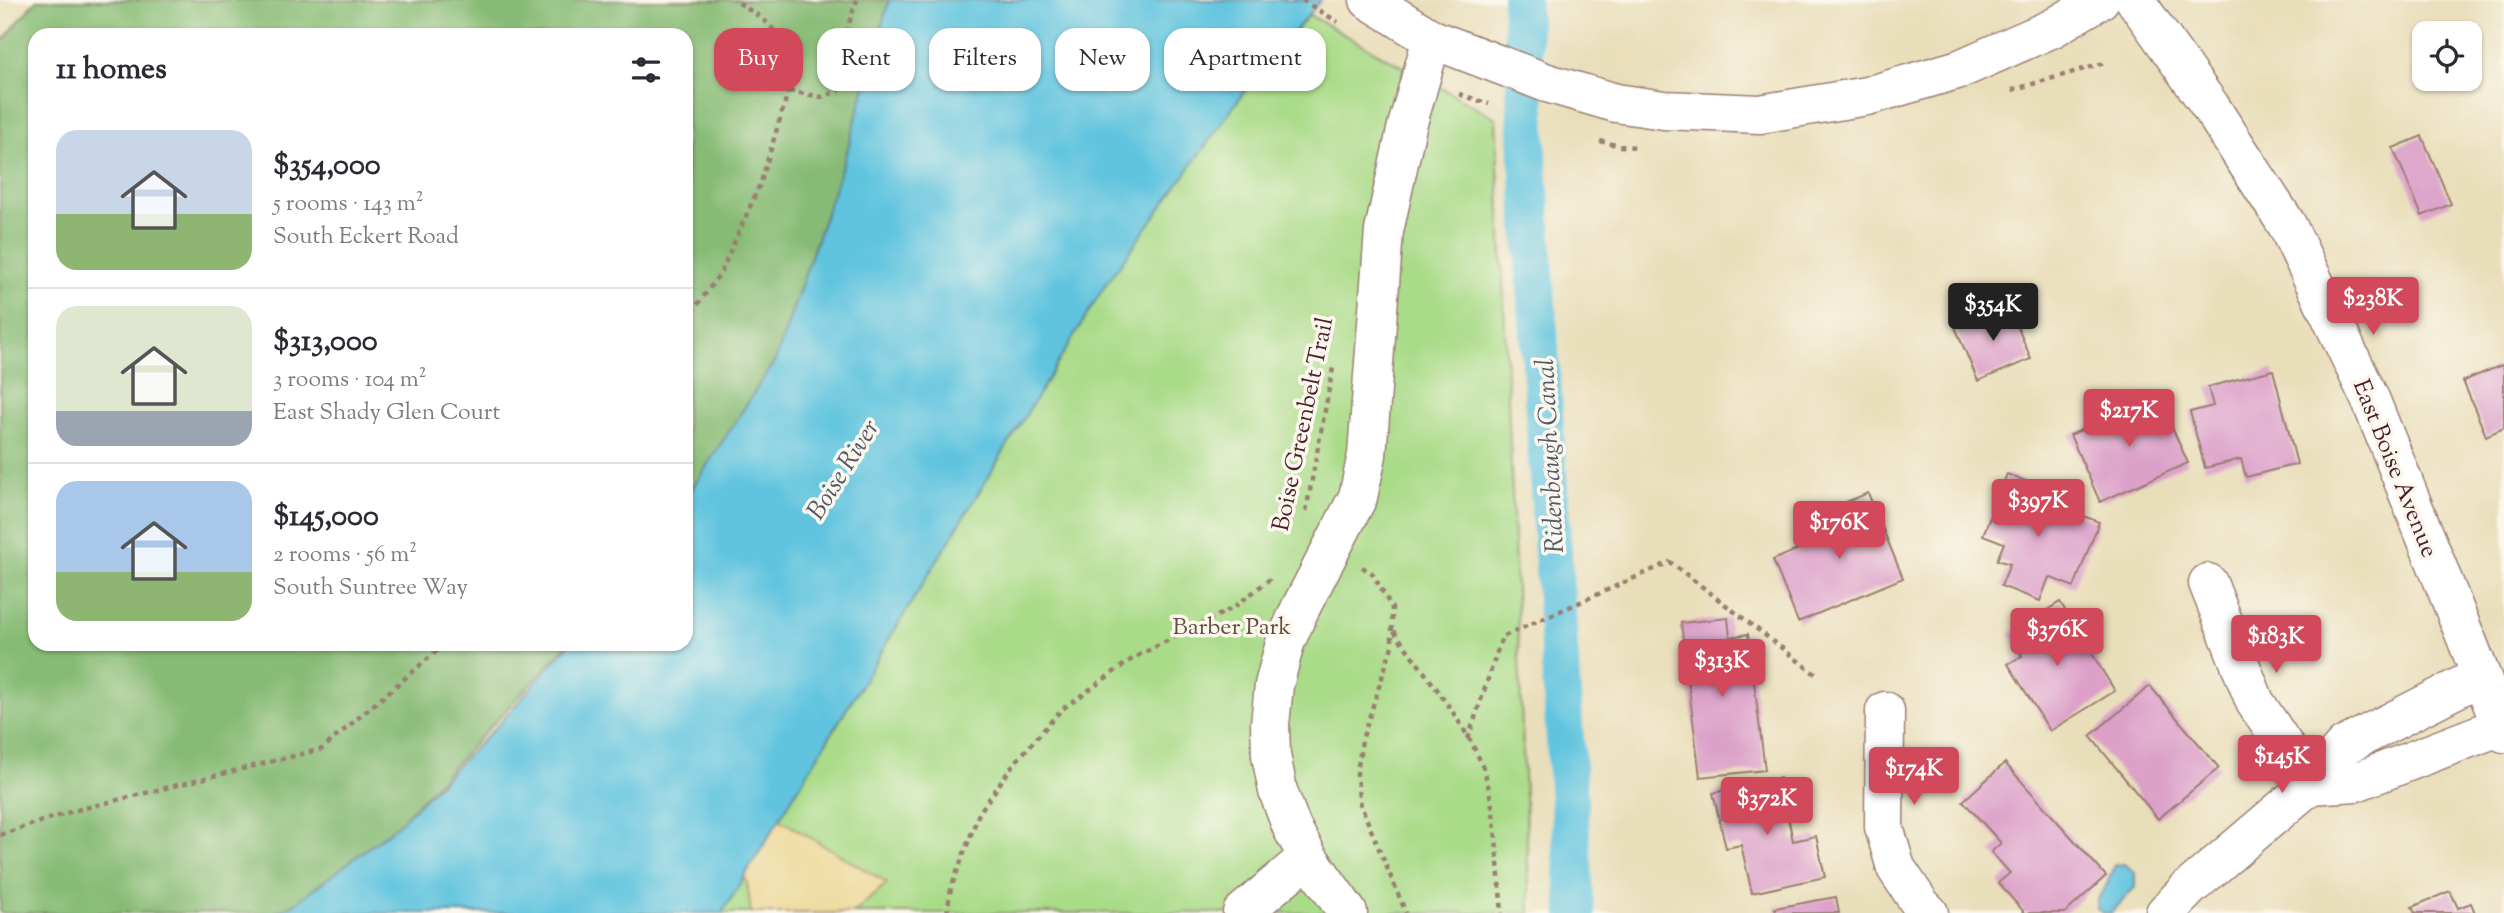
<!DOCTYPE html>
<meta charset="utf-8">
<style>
body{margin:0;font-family:"Sorts Mill Goudy",serif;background:#f7f7f7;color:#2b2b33;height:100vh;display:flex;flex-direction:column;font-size:26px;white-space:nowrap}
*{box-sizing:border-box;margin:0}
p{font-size:23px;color:#7c7c81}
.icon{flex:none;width:38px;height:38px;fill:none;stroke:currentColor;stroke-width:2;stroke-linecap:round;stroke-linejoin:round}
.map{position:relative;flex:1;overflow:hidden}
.sheet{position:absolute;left:28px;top:28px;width:665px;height:623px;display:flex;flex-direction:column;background:#fff;border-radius:21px;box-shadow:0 2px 5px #0004}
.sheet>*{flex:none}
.hud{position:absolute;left:714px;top:28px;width:665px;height:63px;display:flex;gap:14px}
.buttons{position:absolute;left:2412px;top:21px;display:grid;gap:14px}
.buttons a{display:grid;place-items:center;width:70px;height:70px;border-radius:14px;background:#fff;box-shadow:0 2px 5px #0004;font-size:35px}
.price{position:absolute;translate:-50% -60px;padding:0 16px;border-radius:7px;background:#d1495b;color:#fff;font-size:23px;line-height:46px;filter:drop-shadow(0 2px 4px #0008)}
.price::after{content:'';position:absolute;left:50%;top:42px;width:21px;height:16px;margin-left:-10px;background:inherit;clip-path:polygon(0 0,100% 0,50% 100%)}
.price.current{background:#222;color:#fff}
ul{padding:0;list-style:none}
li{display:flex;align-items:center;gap:21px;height:175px;padding:0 28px}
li+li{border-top:2px solid #e1e1e2}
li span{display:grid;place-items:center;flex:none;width:196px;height:140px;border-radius:21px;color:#555}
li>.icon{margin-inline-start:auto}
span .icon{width:84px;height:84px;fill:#fffc;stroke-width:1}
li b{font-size:30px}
h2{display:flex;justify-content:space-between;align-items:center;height:84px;padding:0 28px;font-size:30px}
.tag{padding:0 24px;border-radius:21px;background:#fff;box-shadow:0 2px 5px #0004;font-size:24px;line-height:63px}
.tag.current{background:#d1495b;color:#fff}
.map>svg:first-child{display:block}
</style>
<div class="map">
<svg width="2504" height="913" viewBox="0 0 2504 913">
<rect width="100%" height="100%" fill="#fbf7ec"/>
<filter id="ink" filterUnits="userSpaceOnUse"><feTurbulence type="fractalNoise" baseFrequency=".0143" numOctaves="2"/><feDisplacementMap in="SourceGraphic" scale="14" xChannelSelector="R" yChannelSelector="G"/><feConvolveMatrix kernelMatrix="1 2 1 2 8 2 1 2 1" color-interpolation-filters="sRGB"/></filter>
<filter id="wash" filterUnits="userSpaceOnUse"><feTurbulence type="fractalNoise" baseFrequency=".00686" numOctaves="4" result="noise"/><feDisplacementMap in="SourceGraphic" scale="28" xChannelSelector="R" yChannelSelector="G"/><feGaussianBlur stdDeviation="1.57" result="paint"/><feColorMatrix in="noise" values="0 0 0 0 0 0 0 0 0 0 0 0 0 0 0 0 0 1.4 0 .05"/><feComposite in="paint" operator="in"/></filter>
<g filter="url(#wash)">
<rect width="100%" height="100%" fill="#e9deba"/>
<!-- green -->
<path fill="#aadb89" stroke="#7a7d5a" stroke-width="2" d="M 1309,15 L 1496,118 L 1530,913 L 722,913 L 1104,286 L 1244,92 Z"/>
<!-- forest -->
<path fill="#87bb75" stroke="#686d50" stroke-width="2" d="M 36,0 L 889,0 L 847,152 L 776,359 L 686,498 L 686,35 L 35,35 L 35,644 L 568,644 L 399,824 L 293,905 L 273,913 L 0,913 L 0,44 Z"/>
<!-- sand -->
<path fill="#eeda9e" stroke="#9c7c64" stroke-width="2" d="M 779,819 L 887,883 L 854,913 L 751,913 L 747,883 L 744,877 Z"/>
<!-- water -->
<path fill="#61c4df" stroke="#567285" stroke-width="2" d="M 889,0 L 1321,0 L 1244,92 L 1104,287 L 722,913 L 273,913 L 293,905 L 399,824 L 498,725 L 570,644 L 686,644 L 686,498 L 776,359 L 847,152 Z
M 2125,864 L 2135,873 L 2135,887 L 2111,913 L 2103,913 L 2097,909 L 2096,901 L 2106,886 L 2115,865 Z"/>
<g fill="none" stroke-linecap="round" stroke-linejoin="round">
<!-- canal -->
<path stroke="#61c4df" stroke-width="38" d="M 1521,0 L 1529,177 L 1576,913"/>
</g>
<g id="blocks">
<!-- building -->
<path fill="#dca0c9" d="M 2422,136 L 2451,204 L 2422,216 L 2393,148 Z
M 2008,304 L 2031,359 L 1978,381 L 1955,327 Z
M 2502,365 L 2504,370 L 2504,428 L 2486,436 L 2463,381 Z
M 2273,370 L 2297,464 L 2246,477 L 2241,459 L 2205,468 L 2190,412 L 2213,406 L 2208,387 Z
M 2158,396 L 2188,463 L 2100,502 L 2070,435 Z
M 2007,474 L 2036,485 L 2032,496 L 2099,522 L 2074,587 L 2049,577 L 2040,601 L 2001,586 L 2010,564 L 1997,560 L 2004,543 L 1983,535 Z
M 1868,493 L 1903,578 L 1798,622 L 1773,560 L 1829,536 L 1819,513 Z
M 2060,602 L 2115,691 L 2050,731 L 2008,664 L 2022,656 L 2009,634 Z
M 1728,618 L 1730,637 L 1748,634 L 1765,770 L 1700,777 L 1681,623 Z
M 2150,686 L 2219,768 L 2158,819 L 2090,736 Z
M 2005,763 L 2106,876 L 2065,913 L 2025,913 L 1998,883 L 2010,873 L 1991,852 L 2001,843 L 1963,801 Z
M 1780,778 L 1793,841 L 1816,836 L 1825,877 L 1752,893 L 1741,845 L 1726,848 L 1713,793 Z
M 2450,891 L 2458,908 L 2471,903 L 2475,913 L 2415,913 L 2412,907 Z
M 1836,897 L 1839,913 L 1776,913 L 1775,908 Z"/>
</g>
</g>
<g filter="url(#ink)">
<use href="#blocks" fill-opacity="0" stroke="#9a7e72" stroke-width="2"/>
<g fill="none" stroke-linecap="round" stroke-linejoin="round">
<defs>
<path id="minor" d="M 1369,0 L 1432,39 L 1547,83 L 1616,103 L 1664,110 L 1760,114 L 1867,96 L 1960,69 L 2053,28 L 2100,0
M 2135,0 L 2210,106 L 2287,225 L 2371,401 L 2504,733
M 2481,676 L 2344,746 L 2310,785 L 2356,782 L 2501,726
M 1885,711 L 1884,827 L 1896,868 L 1921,905 L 1929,913
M 1242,913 L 1308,857
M 1348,913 L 1308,857 L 1292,828 L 1278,791 L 1271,755 L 1270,724 L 1274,685 L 1285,643 L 1300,609 L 1358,497 L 1367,455 L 1384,231 L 1407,126 L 1432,39
M 2165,913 L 2189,888 L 2310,785 L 2255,702 L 2208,583"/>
</defs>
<!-- minor casing -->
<use href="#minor" stroke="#9a7e72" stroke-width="41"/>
<!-- path -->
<path stroke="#9a7e72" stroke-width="4.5" stroke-dasharray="5 5" stroke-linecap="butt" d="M 1302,0 L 1338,22
M 2012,90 L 2108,62
M 789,91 L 822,97 L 838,91 C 844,77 842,65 844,51 C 845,33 851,16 857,0
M 1459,94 L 1489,104
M 1600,141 L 1620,146 L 1639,147
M 686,321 L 721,272 L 761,182 L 792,79 L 784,40 L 762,18 L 734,0
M 1306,511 L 1333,368
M 1362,567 L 1372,573 L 1392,608 L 1392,646 L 1362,740 L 1357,773 L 1359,801 L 1406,913
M 1394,631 C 1422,671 1479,738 1488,785 C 1497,825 1498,872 1502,913
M 1468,739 L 1502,637 L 1670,562 L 1818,676
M 0,835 L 73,811 L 322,749 L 445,644
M 947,913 L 951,888 L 979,813 L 1013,765 L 1061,710 L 1135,657 L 1233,608 L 1270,579"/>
<!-- minor -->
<use href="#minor" stroke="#fff" stroke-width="38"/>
</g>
</g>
<g text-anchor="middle" stroke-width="7" stroke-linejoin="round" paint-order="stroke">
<!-- street labels -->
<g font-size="24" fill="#4a1f2b" stroke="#fbf7ec">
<text transform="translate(1302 424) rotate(-78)" y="8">Boise Greenbelt Trail</text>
<text transform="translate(2396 468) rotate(68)" y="8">East Boise Avenue</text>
</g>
<!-- park labels -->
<g font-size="24" fill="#624e42" stroke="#fbf7ec">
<text x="1232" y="634">Barber Park</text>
</g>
<!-- water labels -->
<g font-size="26" font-style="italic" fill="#52596a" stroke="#fbf7ec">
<text transform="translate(1549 456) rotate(-93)" y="9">Ridenbaugh Canal</text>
<text transform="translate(842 469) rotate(-58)" y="9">Boise River</text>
</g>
</g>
</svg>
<div class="buttons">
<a><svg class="icon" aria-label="locate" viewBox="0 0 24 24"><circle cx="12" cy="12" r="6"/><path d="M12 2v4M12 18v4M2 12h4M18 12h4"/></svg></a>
</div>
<b class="price" style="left:2373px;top:337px">$238K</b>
<b class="price current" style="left:1993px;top:343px">$354K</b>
<b class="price" style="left:2129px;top:449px">$217K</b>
<b class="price" style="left:2038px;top:539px">$397K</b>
<b class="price" style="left:1839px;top:561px">$176K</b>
<b class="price" style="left:2057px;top:668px">$376K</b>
<b class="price" style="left:2276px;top:675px">$183K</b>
<b class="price" style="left:1722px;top:699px">$313K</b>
<b class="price" style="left:2282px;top:795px">$145K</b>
<b class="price" style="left:1914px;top:807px">$174K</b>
<b class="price" style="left:1767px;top:837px">$372K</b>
<div class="hud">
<a class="tag current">Buy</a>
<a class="tag">Rent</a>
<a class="tag">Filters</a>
<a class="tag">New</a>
<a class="tag">Apartment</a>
</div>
<section class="sheet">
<h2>11 homes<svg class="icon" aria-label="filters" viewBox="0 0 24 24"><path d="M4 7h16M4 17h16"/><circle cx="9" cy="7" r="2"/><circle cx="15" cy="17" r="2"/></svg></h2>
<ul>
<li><span style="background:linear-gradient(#c9d6e8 60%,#8fb573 0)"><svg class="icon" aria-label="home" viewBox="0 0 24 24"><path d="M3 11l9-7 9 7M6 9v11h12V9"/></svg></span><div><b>$354,000</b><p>5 rooms · 143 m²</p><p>South Eckert Road</p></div></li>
<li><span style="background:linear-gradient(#dfe7d0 75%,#9aa5b1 0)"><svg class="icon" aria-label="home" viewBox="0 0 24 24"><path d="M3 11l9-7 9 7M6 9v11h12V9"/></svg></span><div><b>$313,000</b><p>3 rooms · 104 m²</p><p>East Shady Glen Court</p></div></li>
<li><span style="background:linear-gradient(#a9c7e8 65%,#8fb573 0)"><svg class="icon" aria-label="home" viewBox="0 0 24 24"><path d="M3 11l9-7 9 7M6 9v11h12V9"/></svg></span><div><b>$145,000</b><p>2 rooms · 56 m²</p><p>South Suntree Way</p></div></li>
</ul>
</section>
</div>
